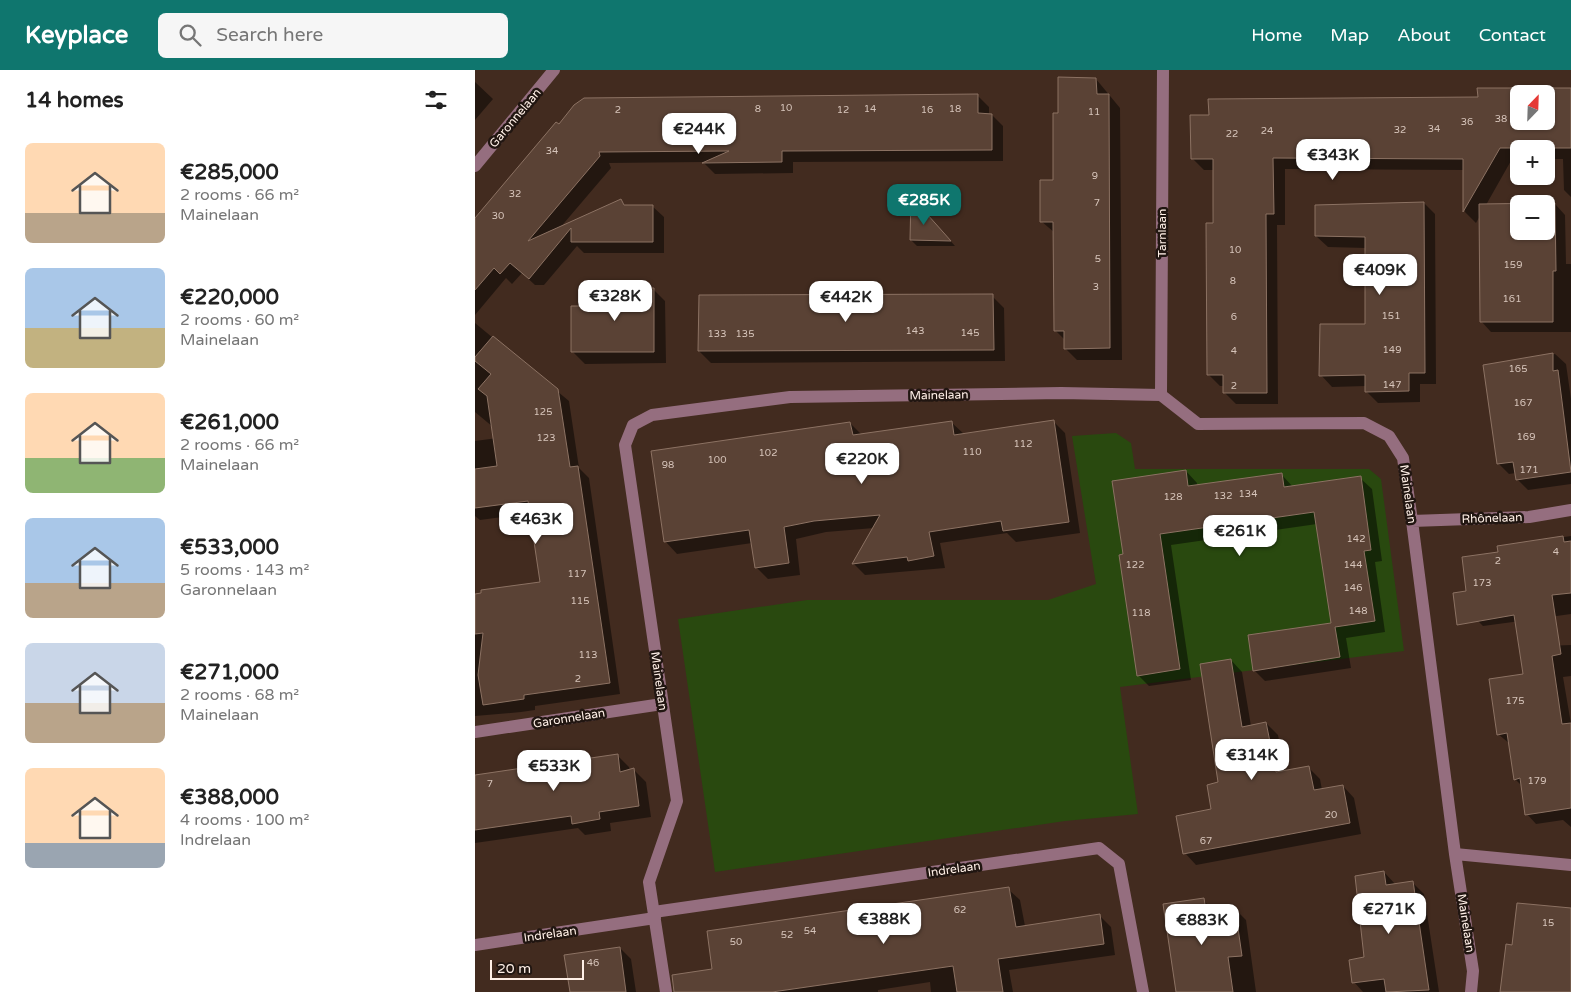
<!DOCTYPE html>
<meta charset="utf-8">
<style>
body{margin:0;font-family:"Varela Round",sans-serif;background:#f6f6f6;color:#222;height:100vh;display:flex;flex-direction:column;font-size:19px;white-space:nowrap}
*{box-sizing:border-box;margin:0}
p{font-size:16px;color:#767676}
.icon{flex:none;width:28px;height:28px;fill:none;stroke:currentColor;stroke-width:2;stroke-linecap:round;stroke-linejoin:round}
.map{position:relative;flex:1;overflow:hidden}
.drawer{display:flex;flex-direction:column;background:#fff;width:475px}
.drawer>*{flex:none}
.needle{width:32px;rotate:23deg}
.fabs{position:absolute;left:1035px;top:15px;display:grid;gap:10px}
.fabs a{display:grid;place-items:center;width:45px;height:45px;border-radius:8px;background:#fff;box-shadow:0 1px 4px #0004;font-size:25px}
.scale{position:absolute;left:15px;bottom:12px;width:94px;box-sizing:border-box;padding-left:5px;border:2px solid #fff0e7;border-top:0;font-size:14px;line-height:18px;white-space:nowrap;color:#fff0e7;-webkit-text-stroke:4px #211611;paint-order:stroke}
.price{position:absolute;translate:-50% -42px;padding:0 11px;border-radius:10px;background:#fff;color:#222;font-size:16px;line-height:32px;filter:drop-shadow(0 1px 2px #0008)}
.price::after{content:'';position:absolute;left:50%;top:30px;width:15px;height:11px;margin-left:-8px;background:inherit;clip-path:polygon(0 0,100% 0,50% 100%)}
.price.on{background:#0f766e;color:#fff}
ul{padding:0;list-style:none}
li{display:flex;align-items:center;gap:15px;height:125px;padding:0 25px}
li span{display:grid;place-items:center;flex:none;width:140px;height:100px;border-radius:8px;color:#555}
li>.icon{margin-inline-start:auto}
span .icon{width:60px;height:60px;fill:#fffc;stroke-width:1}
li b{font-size:21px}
h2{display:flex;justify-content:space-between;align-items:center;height:60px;padding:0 25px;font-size:21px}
header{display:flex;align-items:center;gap:30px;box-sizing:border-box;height:70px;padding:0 25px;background:#0f766e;color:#fff}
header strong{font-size:24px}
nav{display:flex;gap:28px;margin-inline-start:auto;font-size:18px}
.search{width:350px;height:45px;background:#f6f6f6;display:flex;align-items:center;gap:12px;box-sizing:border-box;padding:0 18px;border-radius:8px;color:#767676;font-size:19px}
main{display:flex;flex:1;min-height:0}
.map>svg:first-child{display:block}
</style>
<header>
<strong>Keyplace</strong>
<div class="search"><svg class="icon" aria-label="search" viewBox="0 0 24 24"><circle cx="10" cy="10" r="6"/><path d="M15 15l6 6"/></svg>Search here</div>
<nav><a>Home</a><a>Map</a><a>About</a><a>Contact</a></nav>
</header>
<main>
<section class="drawer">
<h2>14 homes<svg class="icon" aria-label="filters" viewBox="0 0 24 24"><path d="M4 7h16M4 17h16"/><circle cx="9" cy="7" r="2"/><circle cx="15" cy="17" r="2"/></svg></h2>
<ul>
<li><span style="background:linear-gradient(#ffd9b3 70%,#b9a48a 0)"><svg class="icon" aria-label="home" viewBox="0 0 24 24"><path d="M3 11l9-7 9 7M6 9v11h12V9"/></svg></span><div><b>€285,000</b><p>2 rooms · 66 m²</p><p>Mainelaan</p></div></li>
<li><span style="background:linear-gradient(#a9c7e8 60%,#c2b280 0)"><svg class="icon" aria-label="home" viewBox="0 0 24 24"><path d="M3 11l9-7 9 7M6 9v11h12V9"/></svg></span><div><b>€220,000</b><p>2 rooms · 60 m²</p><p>Mainelaan</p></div></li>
<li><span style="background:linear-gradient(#ffd9b3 65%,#8fb573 0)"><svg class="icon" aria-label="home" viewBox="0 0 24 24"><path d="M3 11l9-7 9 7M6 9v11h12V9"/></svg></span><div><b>€261,000</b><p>2 rooms · 66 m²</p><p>Mainelaan</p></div></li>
<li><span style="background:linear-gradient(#a9c7e8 65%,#b9a48a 0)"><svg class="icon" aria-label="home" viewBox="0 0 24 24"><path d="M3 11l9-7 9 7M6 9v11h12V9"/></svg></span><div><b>€533,000</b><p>5 rooms · 143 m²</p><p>Garonnelaan</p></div></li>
<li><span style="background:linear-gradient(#c9d6e8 60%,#b9a48a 0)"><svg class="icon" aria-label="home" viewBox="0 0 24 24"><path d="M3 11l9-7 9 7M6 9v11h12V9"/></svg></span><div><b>€271,000</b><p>2 rooms · 68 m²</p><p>Mainelaan</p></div></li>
<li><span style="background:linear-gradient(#ffd9b3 75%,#9aa5b1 0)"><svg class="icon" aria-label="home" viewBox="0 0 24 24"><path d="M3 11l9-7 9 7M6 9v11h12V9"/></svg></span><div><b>€388,000</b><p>4 rooms · 100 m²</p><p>Indrelaan</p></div></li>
</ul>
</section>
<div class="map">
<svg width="1096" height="922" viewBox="0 0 1096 922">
<rect width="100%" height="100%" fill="#422b1f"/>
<!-- green -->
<path fill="#29490f" d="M 641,363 L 656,373 L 660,399 L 894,399 L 906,409 L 929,581 L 645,617 L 663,744 L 590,751 L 240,802 L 203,549 L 332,530 L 573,530 L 621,514 L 597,366 Z"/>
<!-- shadow -->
<path fill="#0007" fill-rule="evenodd" d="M 621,9 L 645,38 L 647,290 L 602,290 L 590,278 L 590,270 L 580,260 L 580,163 L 566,151 L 580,111 L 584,44 Z
M 0,12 L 18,29 L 0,50 Z
M 1096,19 L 1096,127 L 1089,120 L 1088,89 L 1071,89 L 1071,79 L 1044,79 L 1044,89 L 1037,89 L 1011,135 L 1044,161 L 1071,161 L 1080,134 L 1090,145 L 1091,194 L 1096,194 L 1096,262 L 1016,262 L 1006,251 L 1006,144 L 1001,153 L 990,142 L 989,100 L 810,99 L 810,155 L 802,155 L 803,334 L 761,334 L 749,322 L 749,316 L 745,316 L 733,304 L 739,100 L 729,100 L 717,88 L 1004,28 L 1004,20 ZM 1044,24 L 1071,24 L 1071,51 L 1044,51 Z
M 502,25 L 514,37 L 514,45 L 517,45 L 528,56 L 528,91 L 318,92 L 318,103 L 240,104 L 228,92 L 134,93 L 136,98 L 84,159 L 146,131 L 151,136 L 177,136 L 189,147 L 189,183 L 109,183 L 102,176 L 69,215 L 60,215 L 47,203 L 37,214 L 31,208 L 0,245 L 0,150 L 84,56 Z
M 949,133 L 960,144 L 961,314 L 945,314 L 945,332 L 903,333 L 891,321 L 891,316 L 857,317 L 846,305 L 891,256 L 891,178 L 853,177 L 841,166 Z
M 442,134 L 480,176 L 442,176 L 436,170 Z
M 178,219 L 190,231 L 191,293 L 110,294 L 98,282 L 105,237 Z
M 517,226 L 529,238 L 530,291 L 236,293 L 224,281 Z
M 0,253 L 94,331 L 104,398 L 114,408 L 145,624 L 60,636 L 60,640 L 46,642 L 0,646 L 0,524 L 66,513 L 56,443 L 5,450 L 0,446 L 0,371 L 30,367 L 0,342 Z
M 1080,284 L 1091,294 L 1096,329 L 1096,414 L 1053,420 L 1042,409 L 1041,403 L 1034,404 L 1023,393 L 1009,296 Z
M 476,352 L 489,364 L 579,352 L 590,363 L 605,463 L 541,472 L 532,463 L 465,473 L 470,498 L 390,505 L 379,494 L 399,458 L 351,462 L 321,469 L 325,505 L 293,509 L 281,497 L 277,473 L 202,484 L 191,472 L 178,382 L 375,353 L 387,365 Z
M 711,401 L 722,413 L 722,416 L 806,404 L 818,417 L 885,408 L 897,419 L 907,491 L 900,492 L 910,562 L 871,568 L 876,598 L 790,611 L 779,600 L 857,554 L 842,454 L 696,475 L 716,610 L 674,616 L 663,605 L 649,486 Z
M 1096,466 L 1096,544 L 1008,556 L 996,544 L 1024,483 L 1023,477 Z
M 1096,575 L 1096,606 L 1088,607 L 1096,654 L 1096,757 L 1088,750 L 1061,754 L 1052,744 L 1048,717 L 1040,709 L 1035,674 L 1023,664 L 1049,605 L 1045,577 Z
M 756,590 L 767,602 L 776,656 L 791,653 L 803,665 L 810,701 L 833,697 L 845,709 L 847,720 L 868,716 L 879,728 L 886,764 L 721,795 L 710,783 L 738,740 L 745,713 Z
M 142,685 L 154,697 L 155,701 L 159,700 L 171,712 L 176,747 L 135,753 L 136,761 L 110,765 L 103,758 L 0,773 L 0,706 Z
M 909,802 L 921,815 L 937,812 L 949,824 L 964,922 L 888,922 L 879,912 L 890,888 Z
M 533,819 L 545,830 L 550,856 L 624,845 L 636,857 L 640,885 L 534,900 L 538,922 L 456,922 L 455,912 L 403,920 L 403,922 L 221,922 L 238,900 Z
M 728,830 L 739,841 L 759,838 L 771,850 L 781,922 L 702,922 Z
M 145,878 L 156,889 L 161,922 L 96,922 Z"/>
<!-- building -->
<path fill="#5a4235" stroke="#8c7263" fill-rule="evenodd" d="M 583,7 L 621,8 L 622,24 L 634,24 L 635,278 L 589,279 L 589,261 L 579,261 L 578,152 L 565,152 L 565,110 L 578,110 L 578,43 L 583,43 Z
M 1002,18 L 1096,18 L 1096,78 L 1025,78 L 988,142 L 988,89 L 798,88 L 799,144 L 791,144 L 792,323 L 748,323 L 748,305 L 732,305 L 731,153 L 738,153 L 738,89 L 716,89 L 715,45 L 734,45 L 733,29 L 1003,27 ZM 1044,24 L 1071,24 L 1071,51 L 1044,51 Z
M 503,24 L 503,43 L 517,44 L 517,80 L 307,81 L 307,92 L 227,93 L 254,81 L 124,82 L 125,86 L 53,171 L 146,129 L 149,135 L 178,135 L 178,172 L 96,172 L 96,158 L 54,209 L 35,193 L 25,204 L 19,198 L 0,220 L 0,148 L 81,52 L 84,54 L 99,35 L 109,28 Z
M 436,126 L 476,171 L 435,170 Z
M 949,132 L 950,303 L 934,303 L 934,321 L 890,322 L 890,305 L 844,306 L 845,254 L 890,254 L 890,167 L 840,166 L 840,135 Z
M 1080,133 L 1081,201 L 1078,201 L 1078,252 L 1005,252 L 1004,134 ZM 1044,134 L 1071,134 L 1071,161 L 1044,161 Z
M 179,218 L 179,282 L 96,282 L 96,236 L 104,236 L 122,219 Z
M 518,224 L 519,280 L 223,281 L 224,225 Z
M 18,266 L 83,319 L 95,397 L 103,396 L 135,613 L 49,625 L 49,629 L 8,635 L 3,605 L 8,563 L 0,564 L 0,524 L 6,523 L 6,520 L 65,512 L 53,431 L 0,438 L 0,399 L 22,396 L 12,326 L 3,319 L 16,304 L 0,291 L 0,287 Z
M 1078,283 L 1078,301 L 1083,300 L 1096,402 L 1041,410 L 1038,392 L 1022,394 L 1008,295 Z
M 579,350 L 594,452 L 528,461 L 526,451 L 454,462 L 459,486 L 433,491 L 432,487 L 377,494 L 405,445 L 339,451 L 309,457 L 314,493 L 280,498 L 274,460 L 189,472 L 176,381 L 375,352 L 378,365 L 477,351 L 479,365 Z
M 711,400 L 713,416 L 807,403 L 809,417 L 886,406 L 896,480 L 889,481 L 900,551 L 860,557 L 865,587 L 778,601 L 773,565 L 856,553 L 839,442 L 685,464 L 705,599 L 662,606 L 644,485 L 648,484 L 637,411 Z
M 1088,466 L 1089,472 L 1096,471 L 1096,523 L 1077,525 L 1086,584 L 1077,586 L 1087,654 L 1096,653 L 1096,738 L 1050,745 L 1045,708 L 1039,710 L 1032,663 L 1022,665 L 1014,609 L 1048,604 L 1039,545 L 982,555 L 978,523 L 991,521 L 987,487 L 1023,482 L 1022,476 Z
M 756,589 L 767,657 L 791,652 L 801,702 L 834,696 L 839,720 L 868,715 L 875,753 L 708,784 L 701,746 L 736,739 L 732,715 L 743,712 L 725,594 Z
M 143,684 L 145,702 L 159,698 L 164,736 L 124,742 L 125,749 L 97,754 L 96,746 L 0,760 L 0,705 Z
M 909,801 L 911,815 L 938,811 L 954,920 L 911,922 L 909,909 L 877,913 L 874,890 L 889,887 L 880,806 Z
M 534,817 L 541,857 L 625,844 L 629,874 L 523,889 L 528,922 L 482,922 L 478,896 L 297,922 L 199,922 L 197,905 L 237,899 L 232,861 Z
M 729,828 L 731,841 L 760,837 L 767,886 L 753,887 L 758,922 L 701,922 L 688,834 Z
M 1042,833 L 1096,838 L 1096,922 L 1025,922 L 1031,874 L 1037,875 Z
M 145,877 L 151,922 L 95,922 L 89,885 Z"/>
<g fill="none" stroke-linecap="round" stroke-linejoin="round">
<!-- minor -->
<path stroke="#956e7f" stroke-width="12" d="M 0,96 L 79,0
M 686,325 L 688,0
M 937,451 L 1054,447 L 1096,440
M 0,662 L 187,634
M 980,784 L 1096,795
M 179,842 L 624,778 L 644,794 L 668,922
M 0,875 L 180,848
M 191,922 L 174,812 L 202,731 L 150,375 L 158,355 L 177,345 L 315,327 L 586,323 L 686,325 L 723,354 L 889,353 L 914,366 L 928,388 L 937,451 L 980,784 L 998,901 L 996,922"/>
</g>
<g text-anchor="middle" stroke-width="5" stroke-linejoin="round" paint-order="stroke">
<!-- number labels -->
<g font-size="10" fill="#d6c4ba">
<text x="311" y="41">10</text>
<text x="283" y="42">8</text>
<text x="395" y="42">14</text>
<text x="480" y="42">18</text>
<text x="143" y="43">2</text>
<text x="368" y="43">12</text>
<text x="452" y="43">16</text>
<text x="619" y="45">11</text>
<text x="1026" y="52">38</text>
<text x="992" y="55">36</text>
<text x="959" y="62">34</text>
<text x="925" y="63">32</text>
<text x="792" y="64">24</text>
<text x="757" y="67">22</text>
<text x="77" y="84">34</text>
<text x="620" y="109">9</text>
<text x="40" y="127">32</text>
<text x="622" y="136">7</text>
<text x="23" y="149">30</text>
<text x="760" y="183">10</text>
<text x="623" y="192">5</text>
<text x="1038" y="198">159</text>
<text x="758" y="214">8</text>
<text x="621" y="220">3</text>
<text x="1037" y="232">161</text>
<text x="916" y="249">151</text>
<text x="759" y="250">6</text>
<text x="440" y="264">143</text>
<text x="495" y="266">145</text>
<text x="242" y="267">133</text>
<text x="270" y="267">135</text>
<text x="917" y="283">149</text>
<text x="759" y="284">4</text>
<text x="1043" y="302">165</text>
<text x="917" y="318">147</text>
<text x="759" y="319">2</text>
<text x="1048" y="336">167</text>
<text x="68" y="345">125</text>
<text x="1051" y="370">169</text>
<text x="71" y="371">123</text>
<text x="548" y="377">112</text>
<text x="497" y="385">110</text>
<text x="293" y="386">102</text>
<text x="242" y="393">100</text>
<text x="193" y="398">98</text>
<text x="1054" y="403">171</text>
<text x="773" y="427">134</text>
<text x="748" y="429">132</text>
<text x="698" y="430">128</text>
<text x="881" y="472">142</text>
<text x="1081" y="485">4</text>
<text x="1023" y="494">2</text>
<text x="660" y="498">122</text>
<text x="878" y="498">144</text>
<text x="102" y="507">117</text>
<text x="1007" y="516">173</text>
<text x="878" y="521">146</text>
<text x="105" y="534">115</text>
<text x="883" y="544">148</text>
<text x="666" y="546">118</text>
<text x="113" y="588">113</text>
<text x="103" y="612">2</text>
<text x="1040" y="634">175</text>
<text x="1062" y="714">179</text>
<text x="15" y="717">7</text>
<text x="856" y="748">20</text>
<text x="731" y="774">67</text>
<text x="485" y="843">62</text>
<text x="1073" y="856">15</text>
<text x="335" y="864">54</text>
<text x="312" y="868">52</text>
<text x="261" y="875">50</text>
<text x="118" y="896">46</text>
</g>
<!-- street labels -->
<g font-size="12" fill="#fff0e7" stroke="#211611">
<text transform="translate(40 48) rotate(-50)" y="4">Garonnelaan</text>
<text transform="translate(687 163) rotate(-90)" y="4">Tarnlaan</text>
<text transform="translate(464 325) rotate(-1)" y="4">Mainelaan</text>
<text transform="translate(933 424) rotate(82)" y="4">Mainelaan</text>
<text transform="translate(1017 448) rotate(-2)" y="4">Rhônelaan</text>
<text transform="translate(184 611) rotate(82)" y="4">Mainelaan</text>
<text transform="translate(94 648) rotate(-9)" y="4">Garonnelaan</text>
<text transform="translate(479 799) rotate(-8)" y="4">Indrelaan</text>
<text transform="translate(991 853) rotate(81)" y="4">Mainelaan</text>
<text transform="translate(75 864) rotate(-8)" y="4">Indrelaan</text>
</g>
</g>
</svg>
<div class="fabs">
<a><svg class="needle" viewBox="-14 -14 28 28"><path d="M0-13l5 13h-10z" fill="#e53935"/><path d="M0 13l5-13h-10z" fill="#767676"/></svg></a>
<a>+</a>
<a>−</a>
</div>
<div class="scale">20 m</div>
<b class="price" style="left:224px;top:85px">€244K</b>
<b class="price" style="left:858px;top:111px">€343K</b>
<b class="price on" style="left:449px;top:156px">€285K</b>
<b class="price" style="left:905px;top:226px">€409K</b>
<b class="price" style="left:140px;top:252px">€328K</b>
<b class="price" style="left:371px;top:253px">€442K</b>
<b class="price" style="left:387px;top:415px">€220K</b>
<b class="price" style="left:61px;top:475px">€463K</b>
<b class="price" style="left:765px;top:487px">€261K</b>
<b class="price" style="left:777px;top:711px">€314K</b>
<b class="price" style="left:79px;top:722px">€533K</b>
<b class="price" style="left:914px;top:865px">€271K</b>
<b class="price" style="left:409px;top:875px">€388K</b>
<b class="price" style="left:727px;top:876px">€883K</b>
</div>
</main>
